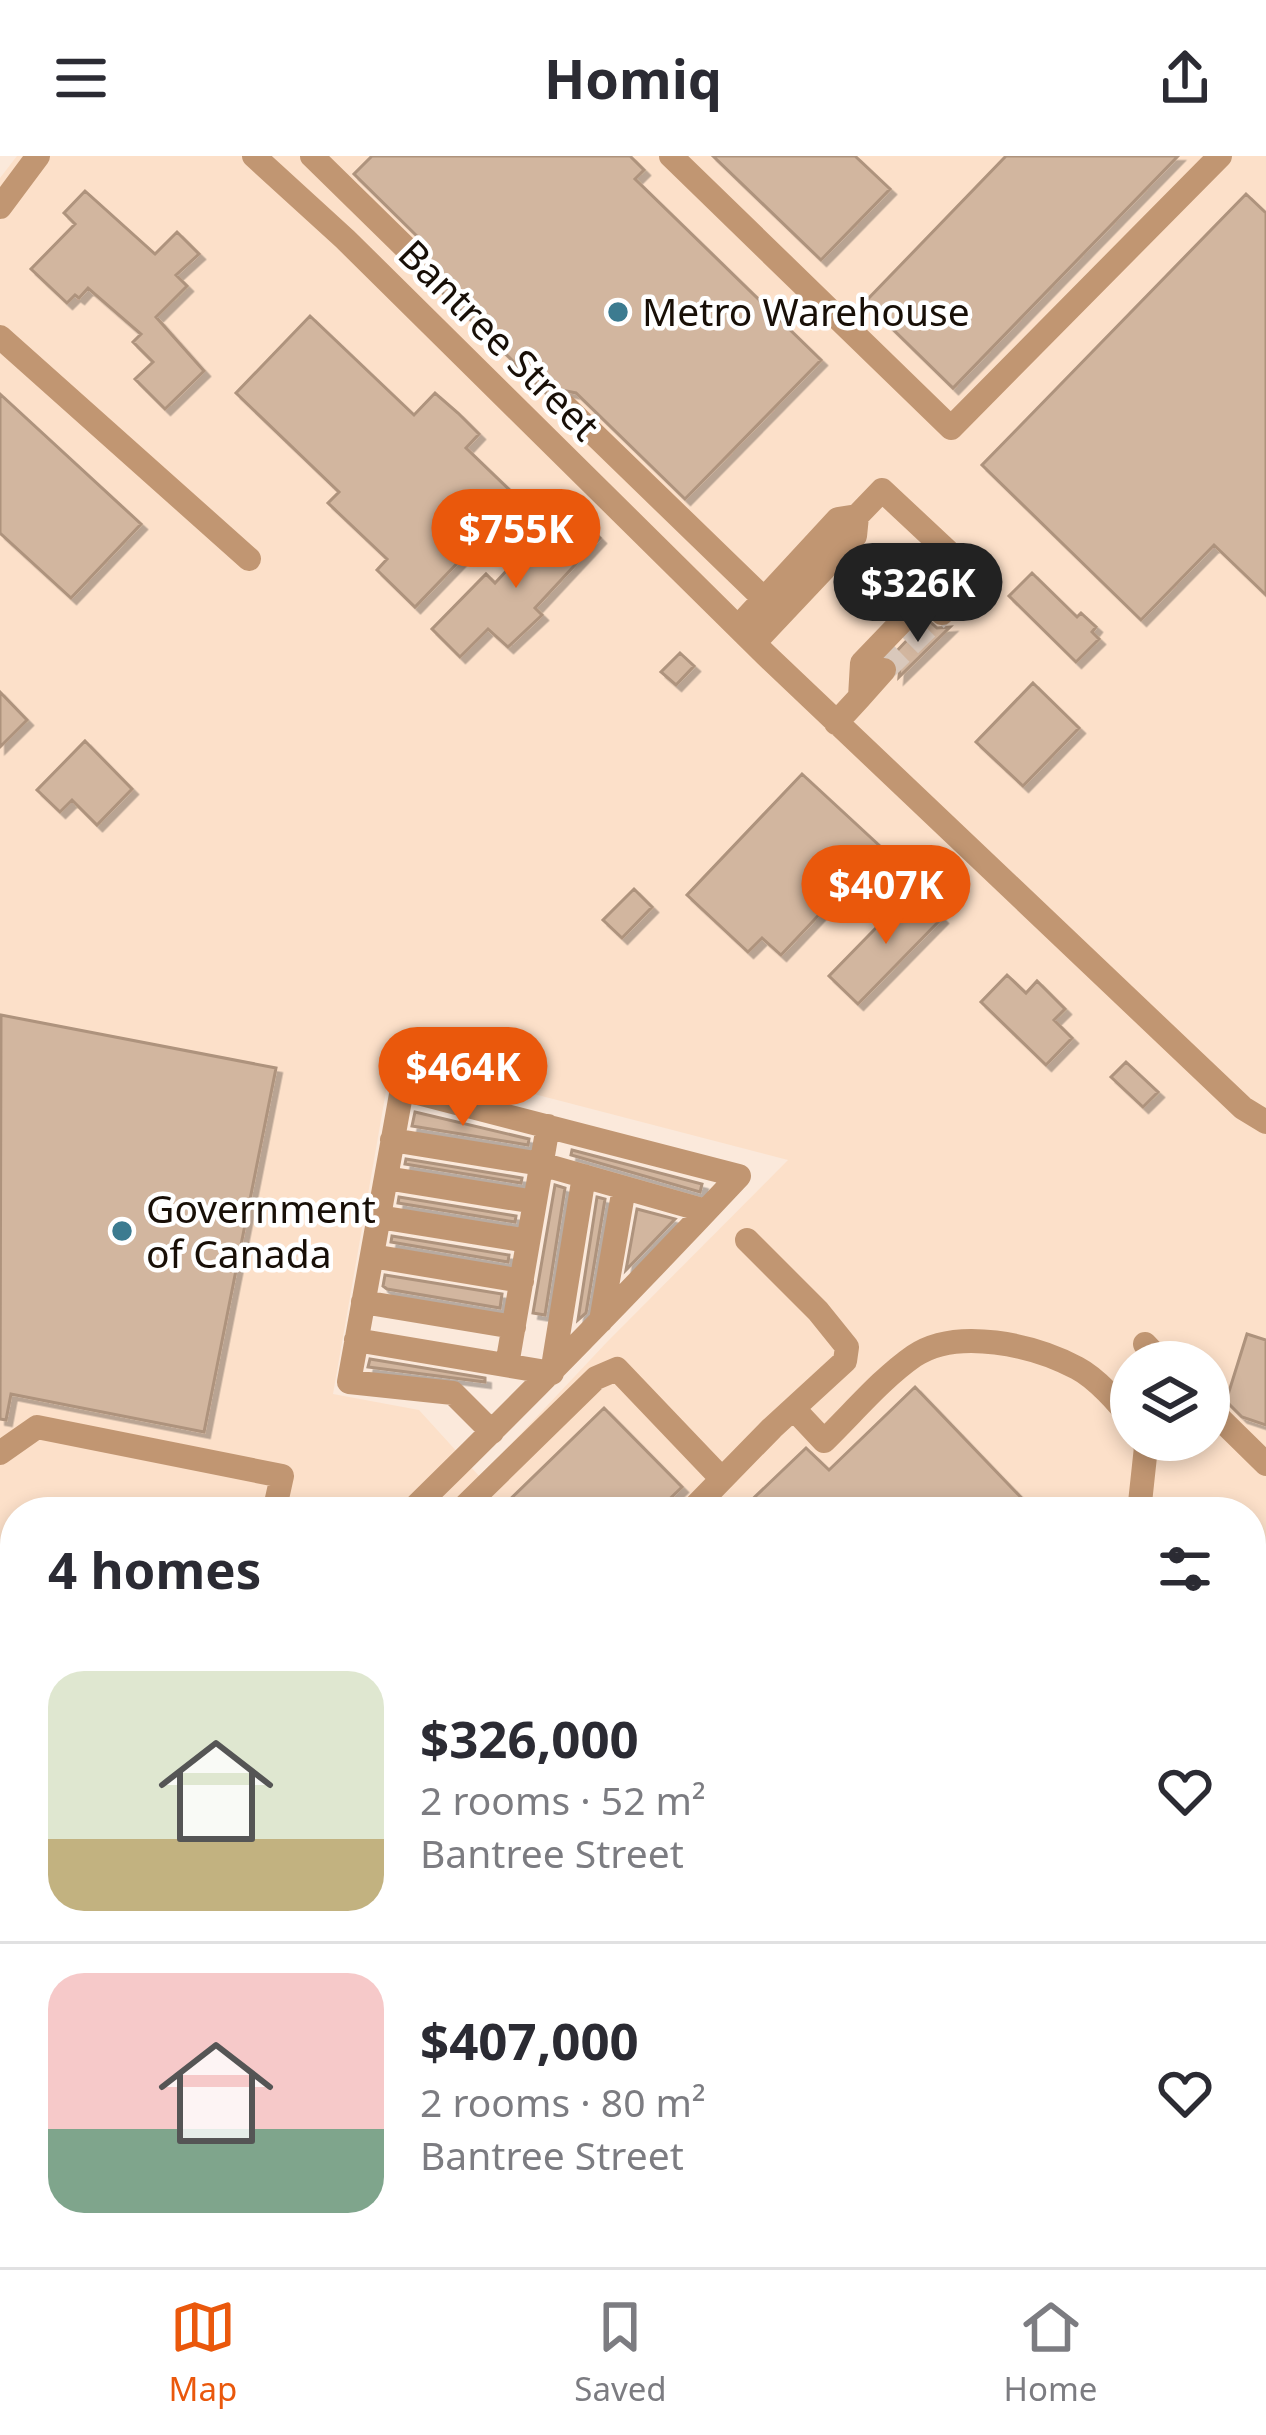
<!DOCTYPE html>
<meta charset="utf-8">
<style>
body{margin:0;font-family:"Noto Sans",sans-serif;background:#f2f2f3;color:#2b2b33;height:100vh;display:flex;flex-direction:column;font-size:45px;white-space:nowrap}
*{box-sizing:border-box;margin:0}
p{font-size:39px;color:#7c7c81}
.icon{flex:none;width:66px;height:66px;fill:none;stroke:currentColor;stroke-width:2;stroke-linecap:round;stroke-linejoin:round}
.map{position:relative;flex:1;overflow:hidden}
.details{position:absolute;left:0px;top:1341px;width:1266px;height:771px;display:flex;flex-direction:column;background:#fff;border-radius:48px 48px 0 0;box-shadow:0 6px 18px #0003}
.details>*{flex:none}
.controls{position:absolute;left:1110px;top:1185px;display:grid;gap:24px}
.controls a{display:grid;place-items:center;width:120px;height:120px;border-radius:50%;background:#fff;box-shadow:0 6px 18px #0003;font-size:60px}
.price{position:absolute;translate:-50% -102px;padding:0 27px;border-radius:42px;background:#ea580c;color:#fff;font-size:39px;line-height:78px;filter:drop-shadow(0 3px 6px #0008)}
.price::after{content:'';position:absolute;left:50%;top:72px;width:36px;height:27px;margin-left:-18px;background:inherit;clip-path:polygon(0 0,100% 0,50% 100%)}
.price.active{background:#222;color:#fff}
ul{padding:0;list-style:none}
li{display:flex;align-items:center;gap:36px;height:300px;padding:0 48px}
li+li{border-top:3px solid #e1e1e2}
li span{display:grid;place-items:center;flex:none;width:336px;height:240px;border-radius:36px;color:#555}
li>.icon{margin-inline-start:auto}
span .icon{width:144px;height:144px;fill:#fffc;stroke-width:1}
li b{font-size:51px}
h2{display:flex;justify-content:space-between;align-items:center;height:144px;padding:0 48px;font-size:51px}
header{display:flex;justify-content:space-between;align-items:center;height:156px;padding:0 48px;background:#fff;font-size:54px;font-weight:700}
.tab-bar{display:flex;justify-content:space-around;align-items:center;height:168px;border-top:3px solid #e1e1e2;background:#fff;font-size:33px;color:#7c7c81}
.tab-bar a{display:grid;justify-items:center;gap:6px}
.tab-bar .active{color:#ea580c}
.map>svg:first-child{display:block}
</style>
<header><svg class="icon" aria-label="menu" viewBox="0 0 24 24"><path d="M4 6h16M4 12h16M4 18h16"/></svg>Homiq<svg class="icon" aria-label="share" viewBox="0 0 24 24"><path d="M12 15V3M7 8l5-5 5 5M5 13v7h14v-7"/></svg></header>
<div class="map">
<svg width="1266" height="2111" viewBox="0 0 1266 2111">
<defs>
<filter id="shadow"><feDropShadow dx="5.5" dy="5.5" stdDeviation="0" flood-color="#0004"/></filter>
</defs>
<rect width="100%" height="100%" fill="#fbe9db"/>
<!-- built -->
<path fill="#fce0c9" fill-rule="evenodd" d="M 17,0 L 1266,0 L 1266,2061 L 1251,2075 L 1251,1356 L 15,1356 L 15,1816 L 0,1801 L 0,22 ZM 392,901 L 788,1004 L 607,1186 L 480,1321 L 419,1254 L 333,1238 ZM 1131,1206 L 1209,1206 L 1209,1284 L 1131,1284 Z
M 461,2097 L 1228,2097 L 1214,2111 L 447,2111 Z"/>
<!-- green -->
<path fill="#e7bb97" d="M 0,1844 L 15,1860 L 15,2097 L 398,2097 L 383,2111 L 0,2111 Z"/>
<!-- building -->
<path fill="#d2b69f" stroke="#ae937d" stroke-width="3" filter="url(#shadow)" d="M 372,0 L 630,0 L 644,14 L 635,23 L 821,204 L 685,343 L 576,237 L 562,234 L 551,242 L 414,109 L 426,97 L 420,83 L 354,18 Z
M 713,0 L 855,0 L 890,33 L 821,104 Z
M 1006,0 L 1178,0 L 953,232 L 865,146 Z
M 85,35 L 155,98 L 177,76 L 199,98 L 176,119 L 187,130 L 156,161 L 204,215 L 165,253 L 135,223 L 153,206 L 133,186 L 141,178 L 88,132 L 79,142 L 75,139 L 67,147 L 31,113 L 75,68 L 64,57 Z
M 1246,38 L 1266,57 L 1266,439 L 1214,389 L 1141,464 L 982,309 Z
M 310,160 L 414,259 L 435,237 L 458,257 L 479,278 L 466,292 L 519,343 L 415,451 L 377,414 L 387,403 L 328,347 L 339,336 L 236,237 Z
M 0,238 L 141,368 L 71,442 L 0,377 Z
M 574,356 L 600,382 L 535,452 L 542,459 L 508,491 L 488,473 L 460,501 L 432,473 L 486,418 L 495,427 L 508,413 L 514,418 Z
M 1032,417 L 1077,461 L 1081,457 L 1096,471 L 1092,476 L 1099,483 L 1076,506 L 1009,440 Z
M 927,463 L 937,472 L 950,471 L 899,521 L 900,510 L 892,500 Z
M 680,497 L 694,510 L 676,529 L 661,516 Z
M 1033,527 L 1079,572 L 1023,630 L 976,586 Z
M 0,536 L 27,564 L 0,591 Z
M 85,585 L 132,633 L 97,669 L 72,644 L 60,656 L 37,634 Z
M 802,618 L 882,692 L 781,799 L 762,782 L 748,796 L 687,739 Z
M 634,733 L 652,751 L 622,782 L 603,764 Z
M 913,734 L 942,762 L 858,848 L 829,820 Z
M 1007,819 L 1026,837 L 1037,825 L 1065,853 L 1054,864 L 1072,882 L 1046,909 L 981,846 Z
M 1,859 L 276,912 L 204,1276 L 11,1238 L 6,1264 L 0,1263 Z
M 1126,906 L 1158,936 L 1143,951 L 1111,921 Z
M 415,956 L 529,983 L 528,989 L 412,970 Z
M 572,994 L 702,1028 L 700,1036 L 571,999 Z
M 406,1003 L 522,1022 L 521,1027 L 405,1008 Z
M 555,1029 L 565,1032 L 545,1159 L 533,1157 Z
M 399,1041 L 516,1060 L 515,1066 L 398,1047 Z
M 597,1041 L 605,1043 L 586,1157 L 578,1164 Z
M 637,1053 L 675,1063 L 626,1114 Z
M 392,1080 L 509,1099 L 508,1106 L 391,1086 Z
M 385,1119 L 502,1138 L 500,1152 L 387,1133 L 383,1130 Z
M 1247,1178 L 1266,1184 L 1266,1269 L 1242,1261 L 1226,1245 Z
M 370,1203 L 485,1222 L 485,1226 L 368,1211 Z
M 915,1231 L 1035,1356 L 739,1356 L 806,1292 L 829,1314 Z
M 604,1252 L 682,1331 L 656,1356 L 497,1356 Z
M 1266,1399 L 1266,1474 L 1251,1467 L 1251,1414 Z
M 0,1560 L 15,1575 L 15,1712 L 0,1696 Z
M 1251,1602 L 1266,1618 L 1266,1650 L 1251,1665 Z
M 1251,1899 L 1266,1914 L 1266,1934 L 1251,1948 Z
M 506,2097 L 672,2097 L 686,2111 L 520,2111 Z
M 785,2097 L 867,2097 L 874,2104 L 867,2111 L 798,2111 Z
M 929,2097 L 980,2097 L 980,2110 L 929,2110 Z
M 1049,2097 L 1121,2097 L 1107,2111 L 1035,2111 Z"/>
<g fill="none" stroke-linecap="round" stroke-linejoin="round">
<!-- minor-tunnel -->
<path stroke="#d9c8bb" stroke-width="24" stroke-dasharray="24 12" stroke-linecap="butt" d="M 884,514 L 942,457"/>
<!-- path -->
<path stroke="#9e9084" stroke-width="3" stroke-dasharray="12 6" stroke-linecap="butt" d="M 196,2111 L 211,2097"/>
<!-- minor -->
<path stroke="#c19672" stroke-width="24" d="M 254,0 L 345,83 L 766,499 L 1243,952 L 1266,966
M 312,0 L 408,94
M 671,0 L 951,272 L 1220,0
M 0,51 L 38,0
M 0,181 L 249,403
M 565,250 L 764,443
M 942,457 L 953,446 L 948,419
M 739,470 L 838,363 L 857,360 L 855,380 L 755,486
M 860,541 L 884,514
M 836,567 L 860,541 L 862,507 L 959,406 L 882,334 L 857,360
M 392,984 L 541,1008 L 706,1055
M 386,1022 L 535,1046
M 379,1061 L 528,1085
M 372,1100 L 522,1125
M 363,1146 L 514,1171
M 601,1165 L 624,1032
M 356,1184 L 552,1217 L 584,1020
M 1145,1188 L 1162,1206
M 507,1209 L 548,970
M 1209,1252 L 1266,1308
M 794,1253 L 824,1285 C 853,1257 881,1223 914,1200 C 957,1171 1034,1189 1077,1212 C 1096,1222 1119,1247 1131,1264
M 0,1297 L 37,1271 L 282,1320 L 274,1356
M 410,1356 C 523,1246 632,1134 739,1020 L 402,933 L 349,1226 L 453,1237 L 492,1276
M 459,1356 L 596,1222 L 617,1213 L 722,1323
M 690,1356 L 772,1272 L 845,1205 L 847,1191 L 818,1155 L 747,1084
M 1139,1356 L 1146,1291 L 1142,1284
M 0,1404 L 15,1419
M 0,1498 L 15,1514
M 0,1734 L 10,1744 L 15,1741
M 1251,1753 L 1266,1739
M 0,1811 L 15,1796
M 0,1826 L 15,1841
M 265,2097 L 279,2111
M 411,2111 L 426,2097"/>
</g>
<!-- markers -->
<g fill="#3c7b90" stroke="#fff" stroke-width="4.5">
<circle cx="618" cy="156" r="12"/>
<circle cx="122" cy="1075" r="12"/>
</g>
<g text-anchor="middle" stroke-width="9" stroke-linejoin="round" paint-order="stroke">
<!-- poi labels -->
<g font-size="39" fill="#180f07" stroke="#fff" text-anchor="start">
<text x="642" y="170">Metro Warehouse</text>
<text x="146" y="1067">Government<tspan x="146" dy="45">of Canada</tspan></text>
</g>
<!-- street labels -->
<g font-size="39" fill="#180f07" stroke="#fff">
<text transform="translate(499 184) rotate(45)" y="14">Bantree Street</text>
</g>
</g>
</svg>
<div class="controls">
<a><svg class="icon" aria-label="layers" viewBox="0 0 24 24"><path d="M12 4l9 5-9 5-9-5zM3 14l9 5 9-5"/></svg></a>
</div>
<b class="price" style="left:516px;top:435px">$755K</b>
<b class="price active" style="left:918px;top:489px">$326K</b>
<b class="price" style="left:886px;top:791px">$407K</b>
<b class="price" style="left:463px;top:973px">$464K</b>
<section class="details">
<h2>4 homes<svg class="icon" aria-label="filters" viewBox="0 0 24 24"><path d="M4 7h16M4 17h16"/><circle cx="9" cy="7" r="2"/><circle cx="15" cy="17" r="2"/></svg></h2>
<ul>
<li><span style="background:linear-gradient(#dfe7d0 70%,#c2b280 0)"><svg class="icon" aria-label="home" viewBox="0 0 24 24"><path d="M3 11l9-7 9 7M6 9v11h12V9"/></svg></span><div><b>$326,000</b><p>2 rooms · 52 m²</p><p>Bantree Street</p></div><svg class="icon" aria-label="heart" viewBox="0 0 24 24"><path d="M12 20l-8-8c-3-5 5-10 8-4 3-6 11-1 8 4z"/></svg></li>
<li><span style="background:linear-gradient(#f6c9c9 65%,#7fa58c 0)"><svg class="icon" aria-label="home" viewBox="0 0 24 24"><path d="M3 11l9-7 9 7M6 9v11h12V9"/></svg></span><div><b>$407,000</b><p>2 rooms · 80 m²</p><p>Bantree Street</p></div><svg class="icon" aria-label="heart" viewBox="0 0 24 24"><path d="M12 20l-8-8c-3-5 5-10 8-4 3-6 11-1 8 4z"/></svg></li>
</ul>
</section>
</div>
<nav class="tab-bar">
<a class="active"><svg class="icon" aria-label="map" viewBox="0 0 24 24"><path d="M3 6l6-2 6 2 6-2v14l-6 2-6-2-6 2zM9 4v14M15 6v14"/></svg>Map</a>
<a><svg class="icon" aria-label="saved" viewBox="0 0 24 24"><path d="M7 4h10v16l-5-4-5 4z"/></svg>Saved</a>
<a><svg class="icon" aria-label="home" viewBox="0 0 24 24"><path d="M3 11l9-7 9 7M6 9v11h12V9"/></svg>Home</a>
</nav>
